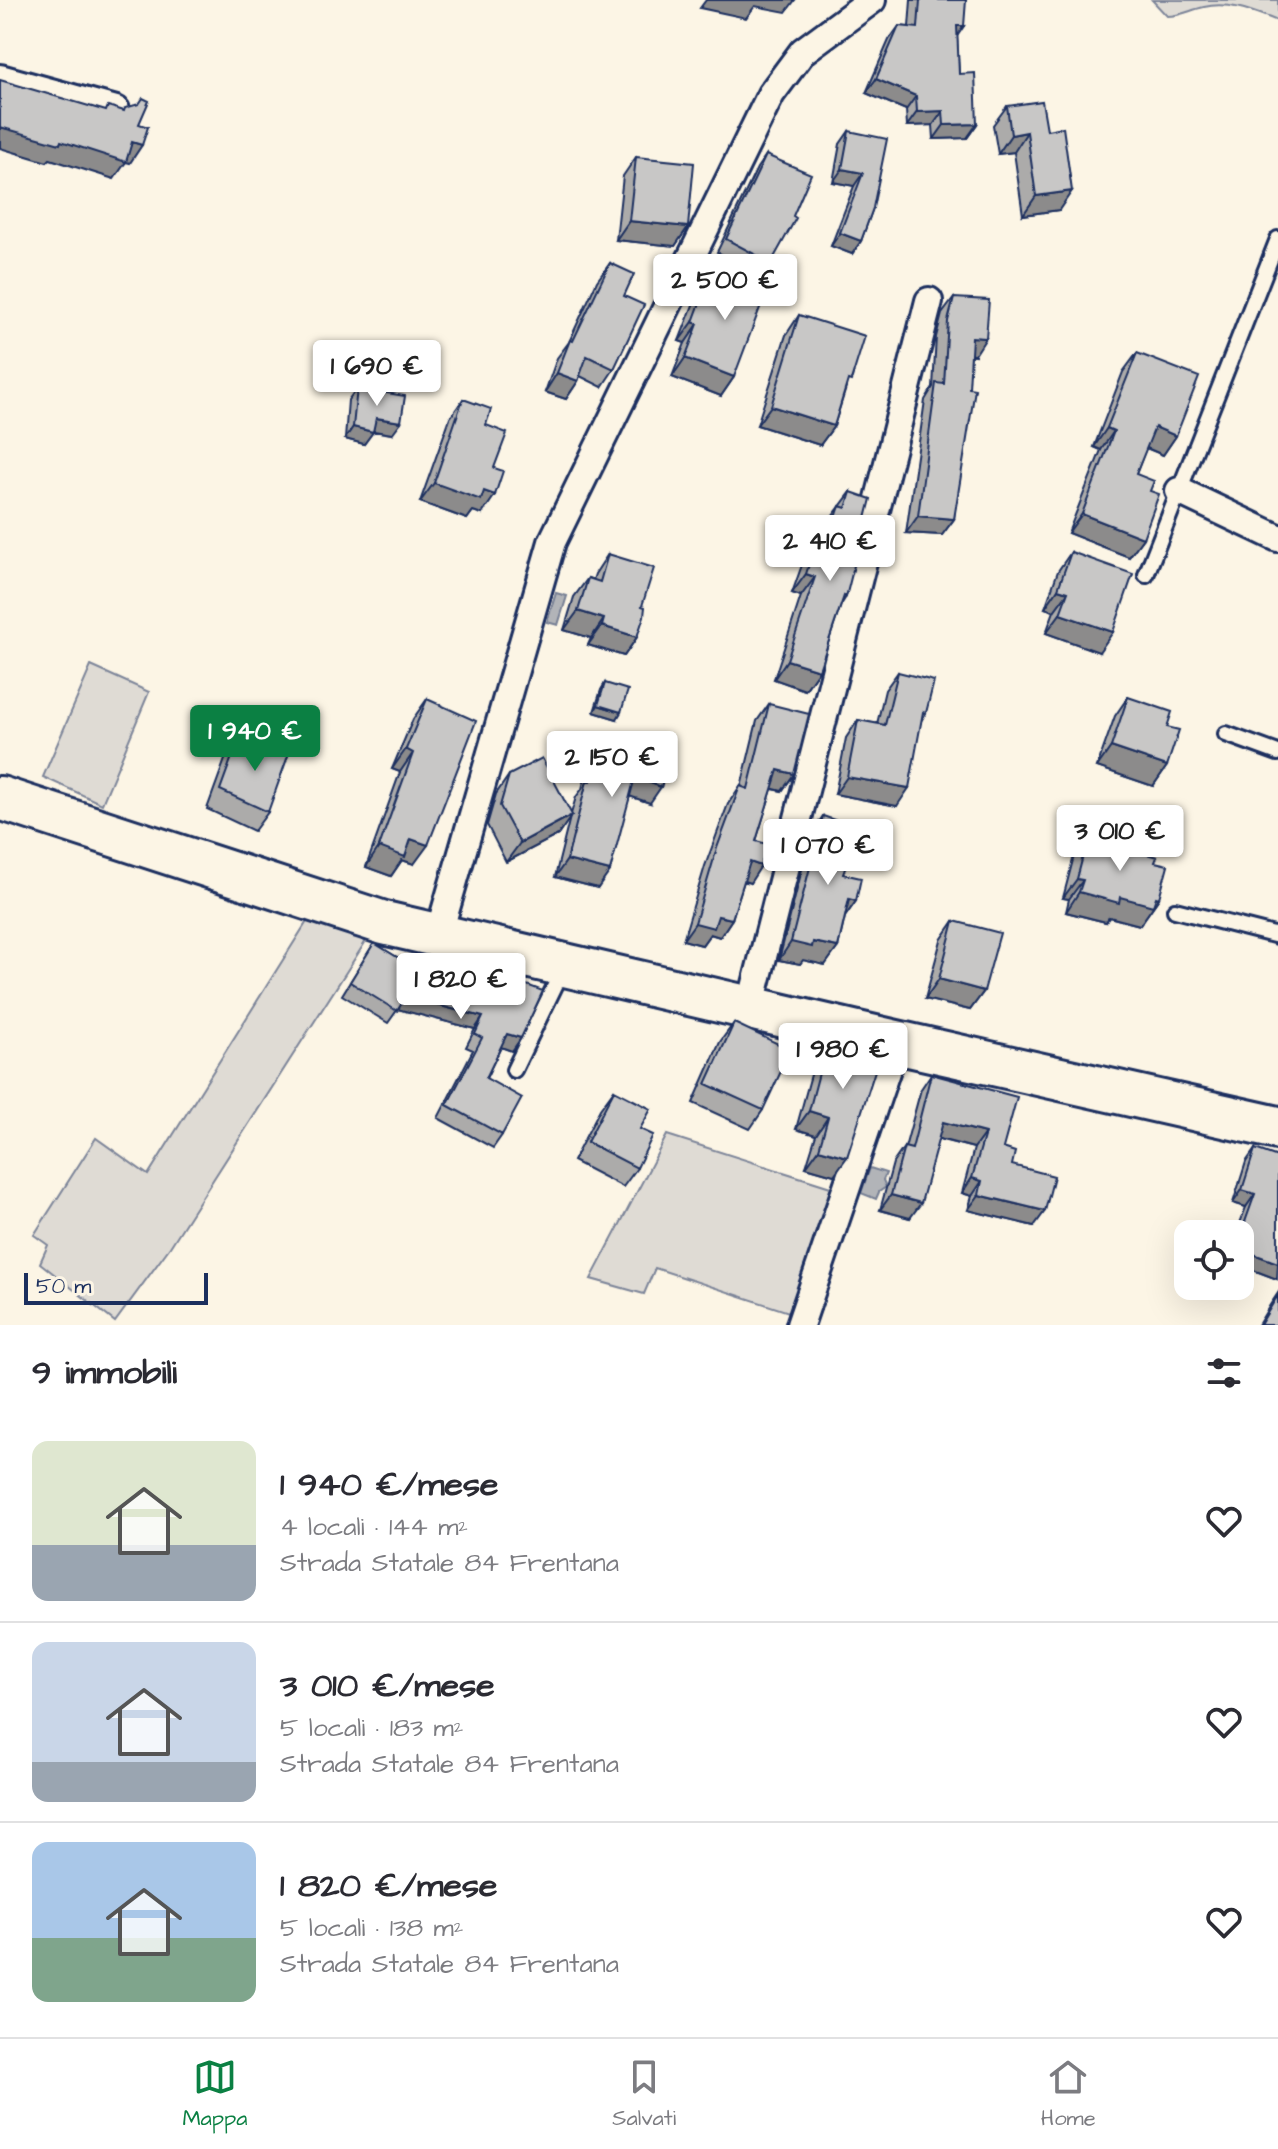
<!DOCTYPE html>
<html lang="it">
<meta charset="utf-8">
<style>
body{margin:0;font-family:"Architects Daughter",sans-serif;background:#f2f2f3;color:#2b2b33;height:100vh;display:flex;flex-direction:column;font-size:30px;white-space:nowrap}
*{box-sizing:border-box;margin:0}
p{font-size:26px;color:#7c7c81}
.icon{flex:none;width:44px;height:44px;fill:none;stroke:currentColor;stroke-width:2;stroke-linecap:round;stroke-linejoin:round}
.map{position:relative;height:1325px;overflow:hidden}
.details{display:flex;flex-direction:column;background:#fff;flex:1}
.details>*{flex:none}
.buttons{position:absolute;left:1174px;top:1220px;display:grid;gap:16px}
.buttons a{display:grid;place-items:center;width:80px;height:80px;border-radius:16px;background:#fff;box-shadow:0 8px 32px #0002;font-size:40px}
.scale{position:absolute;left:24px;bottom:20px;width:184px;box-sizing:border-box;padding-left:8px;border:4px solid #1b2f5e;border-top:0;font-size:22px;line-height:28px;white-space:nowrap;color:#1b2f5e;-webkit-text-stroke:6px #fcf5e5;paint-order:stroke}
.price{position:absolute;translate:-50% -68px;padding:0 18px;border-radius:8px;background:#fff;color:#222;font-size:26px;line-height:52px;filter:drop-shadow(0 2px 4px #0008)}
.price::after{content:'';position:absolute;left:50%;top:48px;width:24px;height:18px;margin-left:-12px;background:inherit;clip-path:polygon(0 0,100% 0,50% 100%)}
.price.selected{background:#0b8043;color:#fff}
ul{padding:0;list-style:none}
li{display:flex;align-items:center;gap:24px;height:200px;padding:0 32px}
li+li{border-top:2px solid #e1e1e2}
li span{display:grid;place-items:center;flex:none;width:224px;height:160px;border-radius:16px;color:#555}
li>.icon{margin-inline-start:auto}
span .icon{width:96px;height:96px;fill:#fffc;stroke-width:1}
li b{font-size:34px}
h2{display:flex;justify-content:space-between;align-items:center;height:96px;padding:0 32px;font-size:34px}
.tabs{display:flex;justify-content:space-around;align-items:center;height:112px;border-top:2px solid #e1e1e2;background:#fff;font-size:22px;color:#7c7c81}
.tabs a{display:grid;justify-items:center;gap:4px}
.tabs .selected{color:#0b8043}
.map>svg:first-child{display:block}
</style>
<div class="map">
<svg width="1278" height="1325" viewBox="0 0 1278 1325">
<rect width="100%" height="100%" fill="#fcf5e5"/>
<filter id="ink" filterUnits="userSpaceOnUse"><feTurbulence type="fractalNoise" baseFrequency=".0125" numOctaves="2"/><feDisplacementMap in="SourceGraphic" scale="16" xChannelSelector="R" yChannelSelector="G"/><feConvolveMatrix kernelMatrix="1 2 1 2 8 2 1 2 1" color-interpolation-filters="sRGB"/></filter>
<g filter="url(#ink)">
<!-- green -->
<path fill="#dfdbd4" stroke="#7d8599" stroke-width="2" d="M 1152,0 L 1278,0 L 1278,21 C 1254,12 1230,1 1204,7 C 1190,10 1181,16 1167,16 Z
M 91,666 L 149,692 L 102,804 L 43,777 Z
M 313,912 L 373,930 L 170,1247 L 115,1322 L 40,1263 L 48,1245 L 34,1235 L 96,1138 L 148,1175 Z
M 667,1135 L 840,1190 L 798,1315 L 655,1268 L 644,1294 L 591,1279 Z"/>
<!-- water -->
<path fill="#b2b4b8" stroke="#767f94" stroke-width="2" d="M 556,593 L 567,596 L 558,625 L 547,622 Z
M 870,1168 L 886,1173 L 883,1180 L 886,1187 L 879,1192 L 876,1199 L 861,1193 Z"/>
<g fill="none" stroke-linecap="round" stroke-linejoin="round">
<defs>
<path id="lane" d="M 1146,575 L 1278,239
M 1226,734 L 1278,753
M 1175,910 L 1278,936
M 514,1070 L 563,969"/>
<path id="street" d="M 0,78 L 116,110
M 1179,491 L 1278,538
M 438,936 L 552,542 L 771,94 L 803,51 L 872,0
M 750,1008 L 929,301
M 800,1325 L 896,1042"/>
<path id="primary" d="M 0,798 L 384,923 L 896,1042 L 1278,1128"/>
</defs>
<!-- lane casing -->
<use href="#lane" stroke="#1b2f5e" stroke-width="20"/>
<!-- street casing -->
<use href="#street" stroke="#1b2f5e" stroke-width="32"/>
<!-- primary casing -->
<use href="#primary" stroke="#1b2f5e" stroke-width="48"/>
<!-- lane -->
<use href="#lane" stroke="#fcf5e5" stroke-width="14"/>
<!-- street -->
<use href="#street" stroke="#fcf5e5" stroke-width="26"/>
<!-- primary -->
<use href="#primary" stroke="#fcf5e5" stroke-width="42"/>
</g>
<!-- wall -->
<path fill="#acabaa" stroke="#1b2f5e" stroke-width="2" d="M 911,0 L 966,0 L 957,36 L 959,74 L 977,124 L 967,138 L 934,139 L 933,125 L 907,126 L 906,110 L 866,93 L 889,40 L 899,26 L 909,27 Z
M 1007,106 L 1047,130 L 1059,210 L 1023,215 L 1014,152 L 998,154 L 993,125 Z
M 849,131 L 873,208 L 861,241 L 852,254 L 831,246 L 854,186 L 833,182 L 840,144 Z
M 766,155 L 771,263 L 762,276 L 717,252 L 757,168 Z
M 636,157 L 688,227 L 675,246 L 616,240 L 623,176 Z
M 610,263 L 624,296 L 614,369 L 602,387 L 580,376 L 578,381 L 566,399 L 545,392 L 557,358 L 569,342 L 597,281 Z
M 713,268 L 734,377 L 721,396 L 672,377 L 685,343 L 679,341 L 700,287 Z
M 954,298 L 975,355 L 971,354 L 954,519 L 942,535 L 906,533 L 925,400 L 933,387 L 936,337 L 942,314 Z
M 799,315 L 846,388 L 834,426 L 820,445 L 757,425 L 786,335 Z
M 1137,353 L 1176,436 L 1163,455 L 1146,448 L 1136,474 L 1150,491 L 1143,538 L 1129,557 L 1068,533 L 1101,450 L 1094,447 L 1123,372 Z
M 357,388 L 392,434 L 373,431 L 364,444 L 345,439 L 348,400 Z
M 463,399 L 486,425 L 494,468 L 482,514 L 473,511 L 467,519 L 420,502 L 450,418 Z
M 851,492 L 846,597 L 841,605 L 819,670 L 805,690 L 774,679 L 801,596 L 792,593 L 802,565 L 815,546 L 819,547 L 826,525 Z
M 1071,552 L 1099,652 L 1046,633 L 1054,611 L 1045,608 L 1058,571 Z
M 608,554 L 642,606 L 637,637 L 624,656 L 588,645 L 591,638 L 564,630 L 574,597 L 588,578 L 593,580 L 595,574 Z
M 898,672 L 926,713 L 921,721 L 897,806 L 835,794 L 846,738 L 858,720 L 877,724 L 885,690 Z
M 605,683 L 617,719 L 594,712 L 601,690 Z
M 1128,697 L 1167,727 L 1167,766 L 1153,786 L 1097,767 L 1115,716 Z
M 427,699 L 414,864 L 402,860 L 391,876 L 366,867 L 400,772 L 392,769 L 413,719 Z
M 769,704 L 794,774 L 782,791 L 772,789 L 756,841 L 750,883 L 744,881 L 732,919 L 720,937 L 710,934 L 702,945 L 683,940 L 705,866 L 728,804 L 740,786 L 741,787 L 757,721 Z
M 240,735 L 268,812 L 254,831 L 207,809 L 227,754 Z
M 602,738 L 650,803 L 630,796 L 598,888 L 555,877 L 570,817 L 558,835 L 506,862 L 487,825 L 496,794 L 509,775 L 571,814 L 576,797 L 582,789 L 591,754 Z
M 823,816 L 843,874 L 856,901 L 845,917 L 838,947 L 825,965 L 803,960 L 800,964 L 779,960 L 811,834 Z
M 1088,837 L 1155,862 L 1159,898 L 1140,925 L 1109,917 L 1106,922 L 1066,912 L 1069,899 L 1063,898 L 1074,856 Z
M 954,921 L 984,991 L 970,1010 L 925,999 L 941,940 Z
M 374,943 L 428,976 L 429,973 L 437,960 L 512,1051 L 501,1047 L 486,1078 L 502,1135 L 493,1148 L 438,1118 L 473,1050 L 466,1047 L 475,1029 L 398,1009 L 388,1023 L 342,995 Z
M 734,1023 L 763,1110 L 750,1129 L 693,1103 L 720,1042 Z
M 829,1035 L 834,1175 L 806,1167 L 816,1135 L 796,1129 L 817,1053 Z
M 931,1074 L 1003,1148 L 1012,1165 L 1034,1226 L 968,1210 L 972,1196 L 962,1193 L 974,1148 L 938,1139 L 910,1218 L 880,1210 L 893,1163 L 904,1147 L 905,1148 L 921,1089 Z
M 614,1090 L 640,1129 L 637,1168 L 623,1187 L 573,1161 L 600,1109 Z
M 1255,1149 L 1277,1279 L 1240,1265 L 1240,1234 L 1236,1234 L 1246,1207 L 1233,1203 L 1246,1162 Z
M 1278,1293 L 1278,1325 L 1258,1325 L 1270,1305 Z"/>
<!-- shaded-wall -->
<path fill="#8c8b8b" stroke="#1b2f5e" stroke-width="2" d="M 706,0 L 795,0 L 786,12 L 755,6 L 746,18 L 700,8 Z
M 957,26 L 964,26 L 954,41 Z
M 876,79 L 916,96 L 906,110 L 866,93 Z
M 943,111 L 933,125 L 907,126 L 917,112 Z
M 977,124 L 967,138 L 934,139 L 944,125 Z
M 0,127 L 61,141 L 132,142 L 142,145 L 130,163 L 126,162 L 114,179 L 50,159 L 47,162 L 0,148 Z
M 1027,132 L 1014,152 L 998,154 L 1011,135 Z
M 842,169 L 863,173 L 854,186 L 833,182 Z
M 1072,191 L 1059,210 L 1023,215 L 1036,196 Z
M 629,221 L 688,227 L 675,246 L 616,240 Z
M 840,233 L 861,241 L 852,254 L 831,246 Z
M 693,322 L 698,324 L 685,343 L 679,341 Z
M 972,337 L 986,338 L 975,355 L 960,354 Z
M 685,358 L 734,377 L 721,396 L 672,377 Z
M 557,373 L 578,381 L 566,399 L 545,392 Z
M 771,406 L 834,426 L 820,445 L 757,425 Z
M 376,418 L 401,422 L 392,434 L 368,430 Z
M 353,427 L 373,432 L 364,444 L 345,439 Z
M 1155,427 L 1176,436 L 1163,455 L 1142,446 Z
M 1107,428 L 1114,431 L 1101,450 L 1094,447 Z
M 434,483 L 484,491 L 495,495 L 482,514 L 473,511 L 467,519 L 420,502 Z
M 1082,514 L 1143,538 L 1129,557 L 1068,533 Z
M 918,516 L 954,519 L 942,535 L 906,533 Z
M 806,574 L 815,577 L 801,596 L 792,593 Z
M 1058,589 L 1068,592 L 1054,611 L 1045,608 Z
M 578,611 L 604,619 L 591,638 L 564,630 Z
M 1060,614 L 1113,632 L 1099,652 L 1046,633 Z
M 602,626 L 637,637 L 624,656 L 588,645 Z
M 787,660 L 819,670 L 805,690 L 774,679 Z
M 598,705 L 621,712 L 617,719 L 594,712 Z
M 1111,747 L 1167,766 L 1153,786 L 1097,767 Z
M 406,749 L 413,753 L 400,772 L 392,769 Z
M 778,770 L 794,774 L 782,791 L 766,787 Z
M 635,777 L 661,787 L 650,803 L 623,794 Z
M 847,777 L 909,788 L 897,806 L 835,794 Z
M 572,815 L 558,835 L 506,862 L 520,843 Z
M 411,839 L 428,845 L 414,864 L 402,860 L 391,876 L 366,867 L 379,847 Z
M 567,860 L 610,871 L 598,888 L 555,877 Z
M 750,862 L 761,866 L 750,883 L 738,879 Z
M 1077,879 L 1083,880 L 1069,899 L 1063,898 Z
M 1079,892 L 1120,897 L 1156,897 L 1159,898 L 1140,925 L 1109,917 L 1106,922 L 1066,912 Z
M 849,899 L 856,901 L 844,918 Z
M 718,916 L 732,919 L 720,937 L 710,934 L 702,945 L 683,940 L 695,923 Z
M 791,942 L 813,942 L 838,947 L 825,965 L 803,960 L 800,964 L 779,960 Z
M 939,979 L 984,991 L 970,1010 L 925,999 Z
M 406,997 L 483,1017 L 475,1029 L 397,1009 Z
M 507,1034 L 521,1038 L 512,1051 L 498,1046 Z
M 809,1111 L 828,1117 L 816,1135 L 796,1129 Z
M 943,1122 L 985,1133 L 974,1148 L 932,1137 Z
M 819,1149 L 847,1157 L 834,1175 L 806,1167 Z
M 972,1178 L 982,1181 L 972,1196 L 962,1193 Z
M 1242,1190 L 1255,1194 L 1246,1207 L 1233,1203 Z
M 891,1195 L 921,1203 L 910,1218 L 880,1210 Z
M 979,1195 L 1045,1211 L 1034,1226 L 968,1210 Z
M 1240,1249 L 1278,1263 L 1277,1279 L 1240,1265 Z"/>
<!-- building -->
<path fill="#c8c7c6" stroke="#1b2f5e" stroke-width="2" d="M 920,0 L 966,0 L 964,26 L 957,26 L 959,74 L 975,73 L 977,124 L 944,125 L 943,111 L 917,112 L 916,96 L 876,79 L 899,26 L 918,28 Z
M 0,80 L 106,111 L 108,106 L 124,111 L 125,108 L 139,104 L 143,98 L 149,101 L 139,124 L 148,127 L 142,145 L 132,142 L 126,162 L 61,141 L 60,144 L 0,127 Z
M 1042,101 L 1047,130 L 1063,127 L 1072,191 L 1036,196 L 1027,132 L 1011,135 L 1007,106 Z
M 849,131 L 887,139 L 873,208 L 861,241 L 840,233 L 863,173 L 842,169 Z
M 766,155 L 811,174 L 793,216 L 796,218 L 771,263 L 726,239 Z
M 636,157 L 694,163 L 688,227 L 629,221 Z
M 610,263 L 634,274 L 624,296 L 644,305 L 614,369 L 587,356 L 578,381 L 557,373 L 570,340 L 573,341 Z
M 713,268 L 767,289 L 734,377 L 685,358 L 698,324 L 693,322 Z
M 954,298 L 989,300 L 986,338 L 972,337 L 969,388 L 975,389 L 954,519 L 918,516 L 936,383 L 944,384 L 948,321 Z
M 799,315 L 865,336 L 851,381 L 848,380 L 834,426 L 771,406 Z
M 1137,353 L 1199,377 L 1176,436 L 1155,427 L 1136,474 L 1154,481 L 1150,491 L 1159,494 L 1143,538 L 1082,514 L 1114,431 L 1107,428 Z
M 357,388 L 405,396 L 401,422 L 376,418 L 373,432 L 353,427 Z
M 463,399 L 491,409 L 486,425 L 507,433 L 494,468 L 503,471 L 495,495 L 484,491 L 481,500 L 434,483 Z
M 851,492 L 871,499 L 846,597 L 844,596 L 819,670 L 787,660 L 815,577 L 806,574 L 815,546 L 825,549 L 840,506 L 846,508 Z
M 1071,552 L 1133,574 L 1113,632 L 1060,614 L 1068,592 L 1058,589 Z
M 608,554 L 654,568 L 642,606 L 645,607 L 644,616 L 637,637 L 602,626 L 604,619 L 578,611 L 588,578 L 600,582 Z
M 898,672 L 934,681 L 926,713 L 923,712 L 909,788 L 847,777 L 858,720 L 885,725 Z
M 605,683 L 628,690 L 621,712 L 598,705 Z
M 1128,697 L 1172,712 L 1167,727 L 1179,730 L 1167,766 L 1111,747 Z
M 427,699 L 476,721 L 428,845 L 411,839 L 405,857 L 379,847 L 413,753 L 406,749 Z
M 769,704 L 809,714 L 794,774 L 778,770 L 756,841 L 767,844 L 761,866 L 750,862 L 732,919 L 718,916 L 714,928 L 695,923 L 717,848 L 740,786 L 748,789 Z
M 240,735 L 289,753 L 268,812 L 220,790 Z
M 602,738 L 646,749 L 647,747 L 673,756 L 661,787 L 635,777 L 610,871 L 567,860 L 587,781 L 591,781 Z
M 542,758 L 572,815 L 520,843 L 500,806 L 509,775 Z
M 823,816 L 860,829 L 843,874 L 861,878 L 856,901 L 849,899 L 838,947 L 813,942 L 812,947 L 791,942 Z
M 1088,837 L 1157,857 L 1155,862 L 1168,865 L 1159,898 L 1156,897 L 1153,906 L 1120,897 L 1119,903 L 1079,892 L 1083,880 L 1077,879 Z
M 954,921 L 1000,933 L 984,991 L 939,979 Z
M 374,943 L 433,979 L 437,960 L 497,974 L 543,991 L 521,1038 L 507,1034 L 486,1078 L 522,1098 L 502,1135 L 447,1105 L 482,1038 L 475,1034 L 483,1017 L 406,997 L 397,1011 L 350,982 Z
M 734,1023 L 791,1050 L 763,1110 L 706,1084 Z
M 829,1035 L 882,1049 L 847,1157 L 819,1149 L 828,1117 L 809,1111 Z
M 931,1074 L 1017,1097 L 1003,1148 L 1015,1152 L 1012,1165 L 1054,1176 L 1045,1211 L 979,1195 L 982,1181 L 972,1178 L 985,1133 L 943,1122 L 921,1203 L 891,1195 L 904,1147 L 912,1149 Z
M 614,1090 L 651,1109 L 640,1129 L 653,1135 L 637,1168 L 587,1142 Z
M 1255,1149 L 1278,1157 L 1278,1263 L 1240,1249 L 1240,1236 L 1255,1194 L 1242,1190 Z
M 1278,1295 L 1278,1325 L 1260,1325 Z"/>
</g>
</svg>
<div class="buttons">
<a><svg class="icon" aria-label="locate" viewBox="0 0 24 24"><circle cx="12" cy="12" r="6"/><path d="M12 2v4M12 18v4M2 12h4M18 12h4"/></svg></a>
</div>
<div class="scale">50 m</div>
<b class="price" style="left:725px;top:322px">2 500 €</b>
<b class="price" style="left:377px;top:408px">1 690 €</b>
<b class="price" style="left:830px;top:583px">2 410 €</b>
<b class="price selected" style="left:255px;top:773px">1 940 €</b>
<b class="price" style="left:612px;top:799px">2 150 €</b>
<b class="price" style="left:1120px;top:873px">3 010 €</b>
<b class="price" style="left:828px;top:887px">1 070 €</b>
<b class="price" style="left:461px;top:1021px">1 820 €</b>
<b class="price" style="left:843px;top:1091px">1 980 €</b>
</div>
<section class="details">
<h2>9 immobili<svg class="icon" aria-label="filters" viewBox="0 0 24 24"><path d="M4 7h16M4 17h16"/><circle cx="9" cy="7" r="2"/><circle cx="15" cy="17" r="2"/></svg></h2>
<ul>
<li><span style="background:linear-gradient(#dfe7d0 65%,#9aa5b1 0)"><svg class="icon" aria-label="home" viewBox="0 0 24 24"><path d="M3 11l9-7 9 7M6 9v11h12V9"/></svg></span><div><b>1 940 €/mese</b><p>4 locali · 144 m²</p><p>Strada Statale 84 Frentana</p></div><svg class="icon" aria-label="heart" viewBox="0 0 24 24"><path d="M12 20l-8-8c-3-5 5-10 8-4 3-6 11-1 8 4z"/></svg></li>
<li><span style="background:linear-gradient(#c9d6e8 75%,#9aa5b1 0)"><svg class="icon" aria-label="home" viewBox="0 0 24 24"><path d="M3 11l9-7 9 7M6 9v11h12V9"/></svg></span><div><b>3 010 €/mese</b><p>5 locali · 183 m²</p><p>Strada Statale 84 Frentana</p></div><svg class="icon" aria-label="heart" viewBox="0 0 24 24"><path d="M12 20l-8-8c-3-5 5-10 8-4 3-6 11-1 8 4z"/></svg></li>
<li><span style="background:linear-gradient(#a9c7e8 60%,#7fa58c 0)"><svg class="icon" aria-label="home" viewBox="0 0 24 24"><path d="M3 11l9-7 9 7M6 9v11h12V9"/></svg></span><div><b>1 820 €/mese</b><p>5 locali · 138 m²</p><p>Strada Statale 84 Frentana</p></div><svg class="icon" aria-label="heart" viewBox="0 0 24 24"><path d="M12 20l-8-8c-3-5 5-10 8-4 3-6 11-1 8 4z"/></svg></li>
</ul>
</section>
<nav class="tabs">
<a class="selected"><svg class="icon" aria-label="map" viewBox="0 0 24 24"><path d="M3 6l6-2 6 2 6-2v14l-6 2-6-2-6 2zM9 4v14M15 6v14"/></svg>Mappa</a>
<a><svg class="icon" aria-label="saved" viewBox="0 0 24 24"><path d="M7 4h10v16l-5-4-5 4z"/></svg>Salvati</a>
<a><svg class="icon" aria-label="home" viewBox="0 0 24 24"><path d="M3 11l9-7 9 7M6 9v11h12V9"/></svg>Home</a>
</nav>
